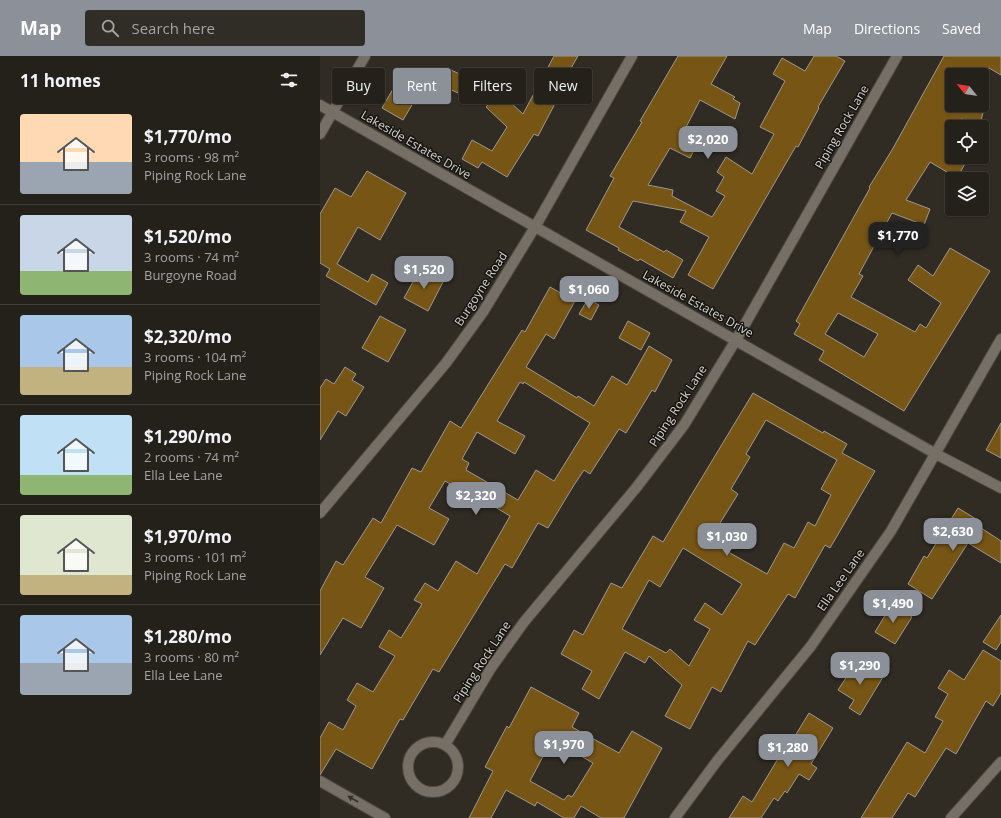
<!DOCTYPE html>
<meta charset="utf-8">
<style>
body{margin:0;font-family:"Open Sans",sans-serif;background:#302d27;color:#f1f3f6;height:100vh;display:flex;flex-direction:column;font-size:15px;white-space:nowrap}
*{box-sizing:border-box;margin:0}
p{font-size:13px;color:#a3a3a2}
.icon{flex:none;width:22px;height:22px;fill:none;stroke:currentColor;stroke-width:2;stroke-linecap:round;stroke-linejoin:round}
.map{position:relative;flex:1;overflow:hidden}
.panel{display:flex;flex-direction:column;background:#24201a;width:320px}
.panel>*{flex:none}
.hud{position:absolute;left:12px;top:12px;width:380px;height:36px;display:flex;gap:8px}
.needle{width:26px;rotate:300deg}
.buttons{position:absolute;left:625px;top:12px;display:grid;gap:8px}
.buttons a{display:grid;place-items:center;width:44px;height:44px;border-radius:4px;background:#24201a;box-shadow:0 1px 3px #0004,0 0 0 1px #413e39;font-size:20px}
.price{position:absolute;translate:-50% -34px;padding:0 9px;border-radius:8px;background:#8c9099;color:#fff;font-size:13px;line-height:26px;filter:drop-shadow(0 1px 2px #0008)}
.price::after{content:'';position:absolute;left:50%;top:24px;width:12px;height:9px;margin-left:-6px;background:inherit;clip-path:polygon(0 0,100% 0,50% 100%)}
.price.current{background:#222;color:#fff}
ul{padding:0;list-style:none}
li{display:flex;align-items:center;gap:12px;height:100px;padding:0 20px}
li+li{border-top:1px solid #413e39}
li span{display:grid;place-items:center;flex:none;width:112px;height:80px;border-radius:4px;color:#555}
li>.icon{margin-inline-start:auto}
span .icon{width:48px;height:48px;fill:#fffc;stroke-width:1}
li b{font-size:17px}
h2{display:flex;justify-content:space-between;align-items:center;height:48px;padding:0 20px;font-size:17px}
.tag{padding:0 14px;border-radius:4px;background:#24201a;box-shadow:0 1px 3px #0004,0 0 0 1px #413e39;font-size:14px;line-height:36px}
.tag.current{background:#8c9099;color:#fff}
header{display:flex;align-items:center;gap:24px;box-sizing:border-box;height:56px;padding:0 20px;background:#8c9099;color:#fff}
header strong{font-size:19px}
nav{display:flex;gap:22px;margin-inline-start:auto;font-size:14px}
.search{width:280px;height:36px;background:#302d27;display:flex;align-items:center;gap:10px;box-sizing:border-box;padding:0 14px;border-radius:4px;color:#a3a3a2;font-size:15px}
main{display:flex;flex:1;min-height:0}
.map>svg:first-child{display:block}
</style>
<header>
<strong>Map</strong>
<div class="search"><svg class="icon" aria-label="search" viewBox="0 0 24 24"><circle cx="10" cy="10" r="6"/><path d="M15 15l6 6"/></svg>Search here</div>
<nav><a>Map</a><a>Directions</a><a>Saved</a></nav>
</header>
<main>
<section class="panel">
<h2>11 homes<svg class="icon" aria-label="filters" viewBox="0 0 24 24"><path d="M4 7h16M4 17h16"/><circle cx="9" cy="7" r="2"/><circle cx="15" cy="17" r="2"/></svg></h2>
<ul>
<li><span style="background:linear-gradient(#ffd9b3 60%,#9aa5b1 0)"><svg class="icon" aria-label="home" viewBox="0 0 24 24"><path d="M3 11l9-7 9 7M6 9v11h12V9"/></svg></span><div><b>$1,770/mo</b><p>3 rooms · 98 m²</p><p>Piping Rock Lane</p></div></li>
<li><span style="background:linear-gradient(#c9d6e8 70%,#8fb573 0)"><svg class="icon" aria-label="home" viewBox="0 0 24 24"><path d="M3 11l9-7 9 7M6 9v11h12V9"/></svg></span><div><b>$1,520/mo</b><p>3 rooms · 74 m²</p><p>Burgoyne Road</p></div></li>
<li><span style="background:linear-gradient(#a9c7e8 65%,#c2b280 0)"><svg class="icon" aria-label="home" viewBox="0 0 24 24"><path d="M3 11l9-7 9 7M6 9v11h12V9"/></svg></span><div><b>$2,320/mo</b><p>3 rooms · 104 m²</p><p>Piping Rock Lane</p></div></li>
<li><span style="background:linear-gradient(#bfe0f5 75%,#8fb573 0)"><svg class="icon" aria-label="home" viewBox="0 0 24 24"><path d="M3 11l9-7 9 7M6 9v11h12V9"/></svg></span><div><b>$1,290/mo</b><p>2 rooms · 74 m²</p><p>Ella Lee Lane</p></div></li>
<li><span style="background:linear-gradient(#dfe7d0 75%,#c2b280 0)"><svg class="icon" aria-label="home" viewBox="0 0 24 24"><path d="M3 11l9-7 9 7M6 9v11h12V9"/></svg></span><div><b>$1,970/mo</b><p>3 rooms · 101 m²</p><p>Piping Rock Lane</p></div></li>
<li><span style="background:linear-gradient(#a9c7e8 60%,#9aa5b1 0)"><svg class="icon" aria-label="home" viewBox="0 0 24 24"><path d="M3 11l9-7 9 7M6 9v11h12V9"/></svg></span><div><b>$1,280/mo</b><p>3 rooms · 80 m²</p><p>Ella Lee Lane</p></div></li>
</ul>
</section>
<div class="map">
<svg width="681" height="762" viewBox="0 0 681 762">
<rect width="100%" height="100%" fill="#302b23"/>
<!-- building -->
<path fill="#775515" stroke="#9f988f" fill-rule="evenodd" d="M 234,0 L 258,0 L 236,38 L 239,40 L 218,80 L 214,78 L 187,121 L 162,106 L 158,112 L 142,103 L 152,84 L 172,95 L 187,71 L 166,51 L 179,36 L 203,58 Z
M 358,0 L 407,0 L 391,28 L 415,41 L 413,43 L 420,47 L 415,63 L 380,44 L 363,77 L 379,85 L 370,102 L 350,92 L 328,129 L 353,134 L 352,140 L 392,161 L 405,140 L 396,135 L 404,121 L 397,116 L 406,101 L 432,118 L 454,78 L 440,71 L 465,25 L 453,18 L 462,2 L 485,15 L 494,0 L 516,0 L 525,5 L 498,51 L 499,52 L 478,91 L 476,90 L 393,233 L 368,219 L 389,181 L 360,166 L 366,155 L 313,145 L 299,171 L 344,196 L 346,194 L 363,204 L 353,222 L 320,203 L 318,205 L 298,194 L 299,192 L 266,174 L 294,122 L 290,120 L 322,66 L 320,65 Z
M 624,0 L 681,0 L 681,19 L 669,12 L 665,19 L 632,19 L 632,49 L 665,49 L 660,68 L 641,63 L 637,71 L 632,71 L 632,101 L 638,101 L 646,106 L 637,122 L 610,106 L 586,144 L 610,153 L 604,169 L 572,157 L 539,218 L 543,220 L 531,241 L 595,276 L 600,268 L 606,272 L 621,247 L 588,224 L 598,209 L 613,220 L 630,192 L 670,215 L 584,355 L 499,304 L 504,295 L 474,278 L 480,268 L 476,265 L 550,132 L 549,131 L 572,94 ZM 518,257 L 558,278 L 544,301 L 505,278 Z
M 84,14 L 105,27 L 83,64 L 62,52 Z
M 131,14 L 146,21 L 138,37 L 123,30 Z
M 47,115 L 86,137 L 60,184 L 38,171 L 17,208 L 48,226 L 52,218 L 68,227 L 56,249 L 6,220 L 10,213 L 0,207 L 0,158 L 15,132 L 31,141 Z
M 100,213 L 123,226 L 108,255 L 84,242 Z
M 230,231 L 255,245 L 234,283 L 226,278 L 206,311 L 257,342 L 258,340 L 274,350 L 292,320 L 307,329 L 329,290 L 352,304 L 335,336 L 332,334 L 306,377 L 299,373 L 270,418 L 264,414 L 254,429 L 228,472 L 218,467 L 192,512 L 185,508 L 119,616 L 113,613 L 83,664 L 80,663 L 52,713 L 16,693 L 0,719 L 0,682 L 9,666 L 23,674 L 36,650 L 27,644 L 37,627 L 53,636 L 75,600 L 59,591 L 69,574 L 81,582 L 102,548 L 94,544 L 105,527 L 118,535 L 136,505 L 157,518 L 190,460 L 155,439 L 154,441 L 125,425 L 109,452 L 129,463 L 114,489 L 77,469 L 45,521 L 64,532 L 41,572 L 23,562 L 0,599 L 0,535 L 16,505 L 23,509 L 53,462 L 61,467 L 92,412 L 101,416 L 130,365 L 141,372 L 202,274 L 205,276 ZM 200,326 L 203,328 L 204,326 L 270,367 L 234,425 L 216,414 L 198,444 L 146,414 L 149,407 L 142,403 L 157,376 L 195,398 L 205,380 L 177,365 Z
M 268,243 L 279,249 L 271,264 L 259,258 Z
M 60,260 L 86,274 L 68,306 L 42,292 Z
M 308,265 L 330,277 L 321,294 L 299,282 Z
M 25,311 L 36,318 L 32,324 L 44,331 L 26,360 L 18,355 L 0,384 L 0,332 L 6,323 L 14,328 Z
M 433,337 L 503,377 L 504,375 L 527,388 L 522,397 L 555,415 L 510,492 L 505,489 L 475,542 L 468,538 L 435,589 L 428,585 L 401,636 L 392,631 L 370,673 L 345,660 L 362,629 L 329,600 L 325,607 L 305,596 L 279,643 L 262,633 L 272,615 L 241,598 L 254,574 L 263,579 L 291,527 L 302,532 L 333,480 L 343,486 ZM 446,364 L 517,404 L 501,433 L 511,439 L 495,470 L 488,466 L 474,492 L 464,487 L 447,518 L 389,485 L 418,438 L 411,433 L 430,401 L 426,398 ZM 363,492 L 422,528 L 402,559 L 385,547 L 374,564 L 390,573 L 369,610 L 350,593 L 346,597 L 302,573 L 329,524 L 340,531 Z
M 681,367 L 681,402 L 666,394 Z
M 638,452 L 661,466 L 658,470 L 681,485 L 681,507 L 648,487 L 612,543 L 588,528 L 604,500 L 607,502 Z
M 572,548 L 592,561 L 575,588 L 555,576 Z
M 681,559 L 681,586 L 676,594 L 663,586 Z
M 663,594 L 681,605 L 681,637 L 673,650 L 666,645 L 636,698 L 626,692 L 595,741 L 588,737 L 572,762 L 541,762 L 587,686 L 605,697 L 623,665 L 615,661 L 628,638 L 618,632 L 629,614 L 644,624 Z
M 537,605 L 563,621 L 540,659 L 529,652 L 534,644 L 518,634 Z
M 211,631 L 259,657 L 252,671 L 299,697 L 312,675 L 342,692 L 304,762 L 281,762 L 261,750 L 254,762 L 244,762 L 217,746 L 215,750 L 186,734 L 171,762 L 149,762 L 173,715 L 165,711 L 187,670 L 189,672 ZM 229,689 L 239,694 L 242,689 L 273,707 L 252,741 L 248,739 L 244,744 L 210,725 Z
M 489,657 L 513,672 L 491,708 L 497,712 L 489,724 L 479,718 L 467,737 L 465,735 L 458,745 L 454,742 L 441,762 L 409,762 L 423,740 L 432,746 L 465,691 L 467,693 Z"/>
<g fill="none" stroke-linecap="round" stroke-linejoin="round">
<defs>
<path id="minor" d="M 0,49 L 616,398 L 681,432
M 0,78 L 45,0
M 0,457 L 126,307 L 163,256 L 215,171 L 312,0
M88 711a25 25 0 1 1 50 0a25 25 0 1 1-50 0Z
M 125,689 L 171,612 L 204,566 L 316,432 L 364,369 L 416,284 L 577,0
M 355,762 L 397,705 L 491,590 L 571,475 L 681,283
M 631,762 L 681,706"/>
<path id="secondary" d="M 0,725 L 65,762"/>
</defs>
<!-- minor casing -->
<use href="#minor" stroke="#4d4943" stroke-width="12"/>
<!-- secondary casing -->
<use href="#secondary" stroke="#4d4943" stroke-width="12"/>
<!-- minor -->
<use href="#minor" stroke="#756f66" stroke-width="10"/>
<!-- secondary -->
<use href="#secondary" stroke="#756f66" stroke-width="10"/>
</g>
<!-- one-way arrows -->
<defs><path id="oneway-solid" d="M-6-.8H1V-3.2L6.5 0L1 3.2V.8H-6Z"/></defs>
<use fill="#322f2a" href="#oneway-solid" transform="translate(33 743) rotate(-150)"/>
<g text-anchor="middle" stroke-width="3" stroke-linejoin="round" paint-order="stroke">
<!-- street labels -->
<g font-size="12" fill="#d7d4cf" stroke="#161410">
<text transform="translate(522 71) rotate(-60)" y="4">Piping Rock Lane</text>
<text transform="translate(96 89) rotate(30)" y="4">Lakeside Estates Drive</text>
<text transform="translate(161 233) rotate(-57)" y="4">Burgoyne Road</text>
<text transform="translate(378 248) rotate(29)" y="4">Lakeside Estates Drive</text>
<text transform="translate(358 350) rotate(-57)" y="4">Piping Rock Lane</text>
<text transform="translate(521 524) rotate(-55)" y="4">Ella Lee Lane</text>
<text transform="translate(162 606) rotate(-57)" y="4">Piping Rock Lane</text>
</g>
</g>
</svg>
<div class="buttons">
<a><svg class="needle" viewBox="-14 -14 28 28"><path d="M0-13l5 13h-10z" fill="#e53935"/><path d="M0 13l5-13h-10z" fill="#a3a3a2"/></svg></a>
<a><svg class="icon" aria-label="locate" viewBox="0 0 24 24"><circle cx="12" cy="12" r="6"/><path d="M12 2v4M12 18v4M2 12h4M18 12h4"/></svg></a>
<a><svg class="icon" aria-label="layers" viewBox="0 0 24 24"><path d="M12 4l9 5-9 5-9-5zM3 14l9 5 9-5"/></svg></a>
</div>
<b class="price" style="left:388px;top:104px">$2,020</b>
<b class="price current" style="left:578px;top:200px">$1,770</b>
<b class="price" style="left:104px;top:234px">$1,520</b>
<b class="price" style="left:269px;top:254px">$1,060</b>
<b class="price" style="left:156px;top:460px">$2,320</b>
<b class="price" style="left:633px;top:496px">$2,630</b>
<b class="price" style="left:407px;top:501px">$1,030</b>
<b class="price" style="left:573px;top:568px">$1,490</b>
<b class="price" style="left:540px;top:630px">$1,290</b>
<b class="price" style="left:244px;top:709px">$1,970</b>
<b class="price" style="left:468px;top:712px">$1,280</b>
<div class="hud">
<a class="tag">Buy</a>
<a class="tag current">Rent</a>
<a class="tag">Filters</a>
<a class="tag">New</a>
</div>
</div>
</main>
